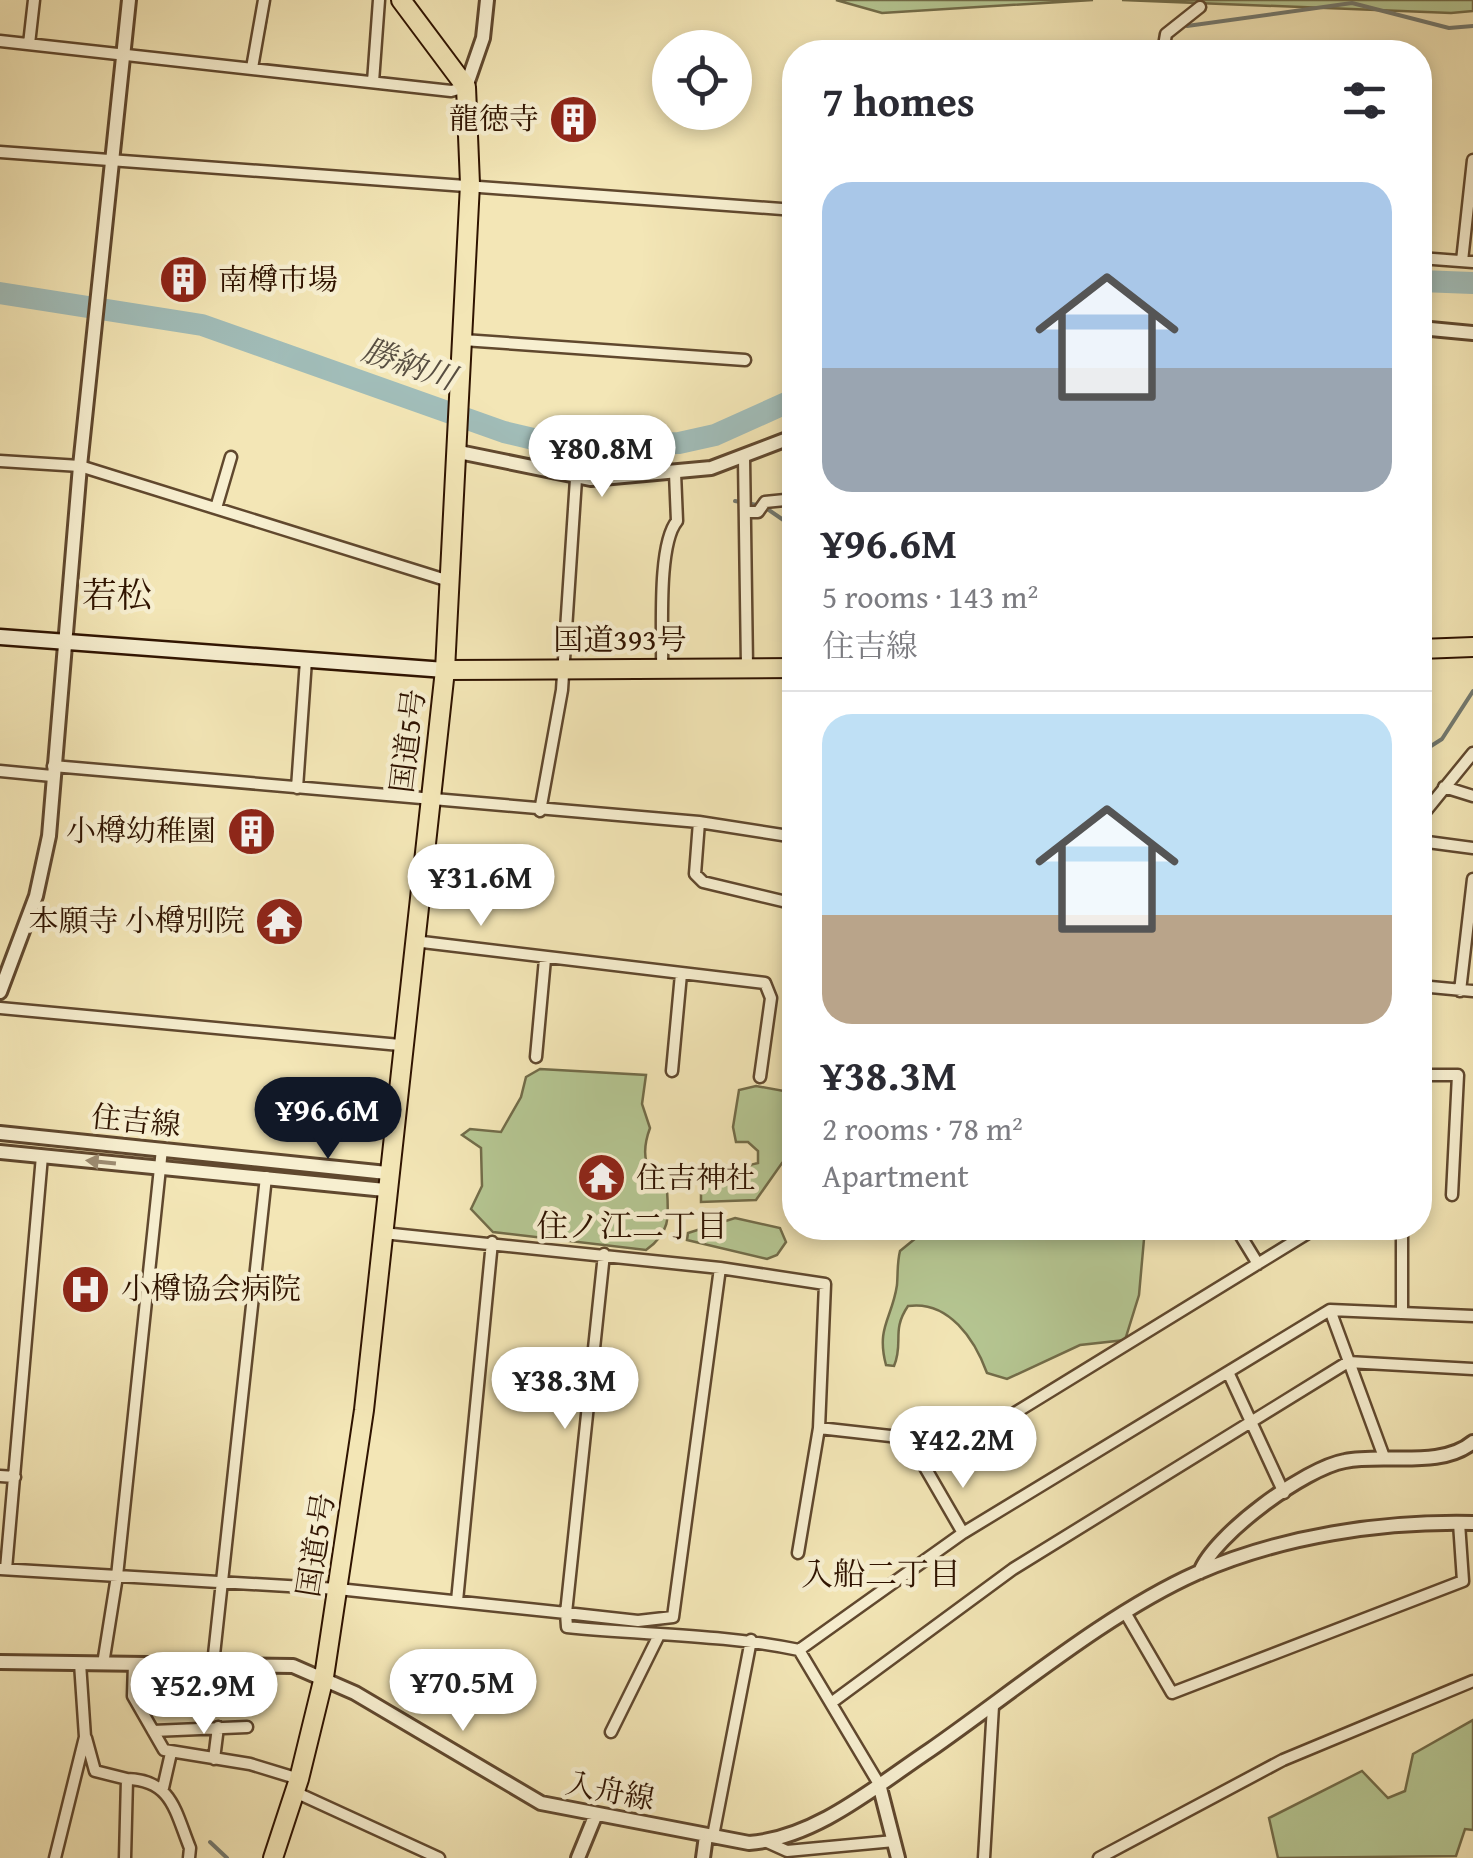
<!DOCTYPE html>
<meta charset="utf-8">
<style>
body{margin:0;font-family:"Gentium Book Plus","Noto Serif JP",serif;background:#f7f7f7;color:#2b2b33;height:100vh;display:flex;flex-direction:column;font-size:38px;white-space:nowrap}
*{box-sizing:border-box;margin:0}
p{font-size:32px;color:#7c7c81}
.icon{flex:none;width:55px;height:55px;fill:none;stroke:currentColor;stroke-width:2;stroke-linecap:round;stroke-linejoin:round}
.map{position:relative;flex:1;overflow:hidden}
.details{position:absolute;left:782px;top:40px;width:650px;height:1200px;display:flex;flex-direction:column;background:#fff;border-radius:40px;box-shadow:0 5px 15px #0003}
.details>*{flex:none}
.buttons{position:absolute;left:652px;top:30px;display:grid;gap:20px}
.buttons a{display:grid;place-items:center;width:100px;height:100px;border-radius:50%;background:#fff;box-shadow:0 5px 15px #0003;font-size:50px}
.price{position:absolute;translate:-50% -85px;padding:0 22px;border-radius:35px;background:#fff;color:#222;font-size:32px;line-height:65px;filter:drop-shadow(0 2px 5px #0008)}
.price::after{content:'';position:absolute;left:50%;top:60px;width:30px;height:22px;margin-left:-15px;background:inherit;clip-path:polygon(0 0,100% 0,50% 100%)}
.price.on{background:#111827;color:#fff}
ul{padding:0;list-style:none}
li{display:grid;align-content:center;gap:20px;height:530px;padding:0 40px}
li+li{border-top:2px solid #e1e1e2}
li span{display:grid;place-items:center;height:310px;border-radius:30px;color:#555}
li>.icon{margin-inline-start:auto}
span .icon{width:180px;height:180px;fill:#fffc;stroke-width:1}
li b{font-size:42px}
h2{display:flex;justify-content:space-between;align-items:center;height:120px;padding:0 40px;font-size:42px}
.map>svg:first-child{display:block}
</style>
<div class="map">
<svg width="1473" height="1858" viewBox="0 0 1473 1858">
<rect width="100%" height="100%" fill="#f3e6b6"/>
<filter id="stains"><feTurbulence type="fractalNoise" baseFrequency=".002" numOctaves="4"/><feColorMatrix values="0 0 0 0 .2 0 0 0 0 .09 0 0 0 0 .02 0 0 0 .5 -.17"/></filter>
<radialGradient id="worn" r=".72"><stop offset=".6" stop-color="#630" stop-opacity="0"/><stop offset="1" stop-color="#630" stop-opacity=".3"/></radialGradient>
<!-- green -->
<path fill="#b5c692" stroke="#726c49" stroke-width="2.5" d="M 836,0 L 1093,0 L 882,13 Z
M 1122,0 L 1473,0 L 1473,11 L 1451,13 Z
M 540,1069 L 646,1075 L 642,1104 L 650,1128 C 640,1155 645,1172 667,1190 C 669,1218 670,1233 646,1250 L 493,1232 L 471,1209 L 482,1186 L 481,1148 L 462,1135 L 470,1129 L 501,1132 L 521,1097 L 526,1077 Z
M 756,1086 L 795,1093 L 795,1188 L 793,1168 L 782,1163 L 756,1200 L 701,1202 L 701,1185 C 725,1182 736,1167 758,1163 L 758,1151 L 748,1142 L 736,1142 L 733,1127 L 739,1090 Z
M 735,1218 L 780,1228 L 786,1242 L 777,1255 L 767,1259 L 687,1240 L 688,1233 Z
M 920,1228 L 1145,1228 L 1139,1295 L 1125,1340 L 1080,1345 L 1007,1379 L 987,1373 C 975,1340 949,1300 908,1306 C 891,1331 904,1342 894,1366 L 886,1365 C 876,1327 892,1319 897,1285 C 898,1273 897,1263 900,1251 L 922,1233 Z
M 1473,1720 L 1473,1830 L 1465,1829 L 1456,1856 L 1278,1858 L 1269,1818 L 1362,1771 L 1388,1798 L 1405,1791 L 1413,1754 Z"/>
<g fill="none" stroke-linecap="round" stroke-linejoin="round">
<!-- stream -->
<path stroke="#73796f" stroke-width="4" d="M 1187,26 L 1352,3 L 1449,28 L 1473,26
M 264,30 L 269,0
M 735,501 L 757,505
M 766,508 L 795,528
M 1420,753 L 1442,739 L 1473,691
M 210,1842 L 227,1858"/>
<!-- river -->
<path stroke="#a1bdb9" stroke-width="22" d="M 1420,281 L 1473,283
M 0,293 L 202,325 L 504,432 L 563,446 L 679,443 L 715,435 L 795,399"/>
<defs>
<path id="minor" d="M 0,41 L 451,91 L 466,87
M 29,44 L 34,0
M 1163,52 L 1166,34 L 1200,7
M 252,68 L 264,0
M 373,82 L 379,0
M 0,152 L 795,210
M 1420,258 L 1473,262
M 1462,261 L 1473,160
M 463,340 L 745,360
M 744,458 L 747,666
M 0,461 L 80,466 L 449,581
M 216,508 L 231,457
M 746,512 L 758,512 L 765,502 L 795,499
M 662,668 C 663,634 657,545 677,521 L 675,473
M 53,766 L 699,822 L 795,837
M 0,771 L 52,776
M 1444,787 L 1473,796
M 297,788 L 306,660
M 540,811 L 562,690 L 576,479
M 1420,818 L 1473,753
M 699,822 L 695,874 L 703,882 L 795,904
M 1420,841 L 1473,848
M 414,941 L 765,983 L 771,998 L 760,1077
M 1420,986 L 1473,991
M 1460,991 L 1473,879
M 0,1008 L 400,1045
M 536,1057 L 545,959
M 672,1071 L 681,974
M 1420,1075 L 1458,1075 L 1452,1195
M 1236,1228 L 1258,1264
M 383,1233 L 720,1268 L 825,1284 L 819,1428 L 798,1553
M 604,1254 L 566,1613 L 638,1621 L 673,1617 L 720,1268
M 1330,1310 L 1384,1457
M 1402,1313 L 1402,1228
M 1228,1372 L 1284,1493
M 819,1428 L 908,1438 L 963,1533
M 927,1467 L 1316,1228
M 0,1476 L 15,1477
M 0,1569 L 338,1589 L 566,1613 L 567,1627 C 644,1635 723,1634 799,1650 L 879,1784
M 6,1569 L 42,1156
M 457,1601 L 492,1242
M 1126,1614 L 1172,1693 L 1463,1581 L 1459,1523
M 799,1650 L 963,1533 L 1330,1310 L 1473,1316
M 103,1664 L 117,1576 L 162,1149
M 134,1664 L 133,1696 L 164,1750 L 250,1764 L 299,1779
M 213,1664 L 266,1177
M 831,1703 L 1013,1569 L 1348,1362 L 1473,1369
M 153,1731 L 247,1727
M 611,1732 L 658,1637
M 86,1738 L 95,1771 L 127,1779 L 125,1858
M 214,1759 L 218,1727
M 127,1779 C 172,1780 175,1811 190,1848 L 189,1858
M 163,1788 L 171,1753
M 295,1792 L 439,1858
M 713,1836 L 751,1640
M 767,1842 L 787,1851 L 894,1841
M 55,1858 L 85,1737 L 80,1663
M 984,1858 L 993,1706
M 1099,1858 L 1283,1760 L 1473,1681"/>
<path id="tertiary" d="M 466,87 L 483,38 L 487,0
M 1420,328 L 1473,333
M 459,452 L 591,479 L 711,468 L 795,436
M 0,992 L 36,896 L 49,836 L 80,466 L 129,0
M 0,1133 L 387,1173
M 0,1152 L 385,1190
M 1200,1572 C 1214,1535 1305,1468 1345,1461 C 1384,1453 1441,1469 1473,1442
M 0,1662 L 293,1666 L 355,1693 L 541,1803 L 749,1843 C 816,1838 876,1786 930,1750 C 1012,1693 1107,1613 1197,1573 C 1282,1536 1381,1521 1473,1523
M 879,1784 L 898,1858
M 578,1858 L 596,1814
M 703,1858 L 706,1836"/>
<path id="secondary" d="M 0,637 L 445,670"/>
<path id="trunk" d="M 1420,649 L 1473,647
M 445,670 L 795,668
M 273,1858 L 299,1779 L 324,1677 L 364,1410 L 445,670 L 470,184 L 466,87 L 401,0"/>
</defs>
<!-- minor casing -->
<use href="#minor" stroke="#60482e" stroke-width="15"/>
<!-- tertiary casing -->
<use href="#tertiary" stroke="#60482e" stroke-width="18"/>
<!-- secondary casing -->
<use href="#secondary" stroke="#2f1300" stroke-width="19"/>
<!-- trunk casing -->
<use href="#trunk" stroke="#2f1300" stroke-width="22"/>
<!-- minor -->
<use href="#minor" stroke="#f7efd0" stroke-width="10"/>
<!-- tertiary -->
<use href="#tertiary" stroke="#f7efd0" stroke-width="12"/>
<!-- secondary -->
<use href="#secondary" stroke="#f7efd0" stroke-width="14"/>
<!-- trunk -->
<use href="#trunk" stroke="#f3e6b6" stroke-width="18"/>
</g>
<!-- one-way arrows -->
<defs><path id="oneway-solid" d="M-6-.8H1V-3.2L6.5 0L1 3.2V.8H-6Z" transform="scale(2.5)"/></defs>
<use fill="#9d8c72" href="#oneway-solid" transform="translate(101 1162) rotate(-174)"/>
<!-- icons -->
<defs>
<symbol id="building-disc" viewBox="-11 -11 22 22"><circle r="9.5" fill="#8f2418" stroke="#f7efd0"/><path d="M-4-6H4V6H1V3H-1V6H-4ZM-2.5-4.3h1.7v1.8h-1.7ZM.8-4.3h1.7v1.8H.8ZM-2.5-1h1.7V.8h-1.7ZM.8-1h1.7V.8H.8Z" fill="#fff"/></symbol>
<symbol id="temple-disc" viewBox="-11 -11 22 22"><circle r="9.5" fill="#8f2418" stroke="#f7efd0"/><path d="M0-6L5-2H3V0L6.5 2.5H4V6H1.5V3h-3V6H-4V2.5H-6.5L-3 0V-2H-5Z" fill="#fff"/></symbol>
<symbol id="hospital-disc" viewBox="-11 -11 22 22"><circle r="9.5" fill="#8f2418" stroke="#f7efd0"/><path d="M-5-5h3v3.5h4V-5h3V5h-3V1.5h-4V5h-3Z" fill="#fff"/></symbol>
</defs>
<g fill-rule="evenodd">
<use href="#building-disc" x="546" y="92" width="55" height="55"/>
<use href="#building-disc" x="156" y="252" width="55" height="55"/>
<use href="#building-disc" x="224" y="804" width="55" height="55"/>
<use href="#temple-disc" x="252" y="894" width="55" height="55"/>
<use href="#temple-disc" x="574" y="1150" width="55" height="55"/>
<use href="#hospital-disc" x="58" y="1262" width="55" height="55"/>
</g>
<g text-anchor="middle" stroke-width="9" stroke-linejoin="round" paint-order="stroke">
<!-- poi labels -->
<g font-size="30" fill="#2f1300" stroke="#f7efd0" text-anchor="end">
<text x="539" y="129">龍徳寺</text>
<text x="218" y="290" text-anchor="start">南樽市場</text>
<text x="216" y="841">小樽幼稚園</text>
<text x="245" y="931">本願寺 小樽別院</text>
<text x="636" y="1188" text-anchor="start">住吉神社</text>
<text x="121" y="1299" text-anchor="start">小樽協会病院</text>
</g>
<!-- street labels -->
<g font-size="30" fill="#2f1300" stroke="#f7efd0">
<text x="620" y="650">国道393号</text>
<text transform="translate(408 741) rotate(-83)" y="10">国道5号</text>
<text transform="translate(136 1121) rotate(6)" y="10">住吉線</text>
<text transform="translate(316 1545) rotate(-81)" y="10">国道5号</text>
<text transform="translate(610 1791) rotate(11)" y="10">入舟線</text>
</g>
<!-- water labels -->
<g font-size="32" font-style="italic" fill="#574e41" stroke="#f7efd0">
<text transform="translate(409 364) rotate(19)" y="11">勝納川</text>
</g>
<!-- neighbourhood labels -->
<g font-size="32" fill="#2f1300" stroke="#f7efd0">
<text x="632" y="1237">住ノ江二丁目</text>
<text x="881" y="1585">入船二丁目</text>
</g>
<!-- quarter labels -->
<g font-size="35" fill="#2f1300" stroke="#f7efd0">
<text x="117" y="607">若松</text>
</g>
</g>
<rect width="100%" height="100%" filter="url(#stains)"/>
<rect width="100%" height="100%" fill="url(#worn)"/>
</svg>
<div class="buttons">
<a><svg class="icon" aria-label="locate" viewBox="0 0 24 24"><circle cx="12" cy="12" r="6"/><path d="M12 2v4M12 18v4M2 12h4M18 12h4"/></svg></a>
</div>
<b class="price" style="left:602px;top:500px">¥80.8M</b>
<b class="price" style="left:481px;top:929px">¥31.6M</b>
<b class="price on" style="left:328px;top:1162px">¥96.6M</b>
<b class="price" style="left:565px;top:1432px">¥38.3M</b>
<b class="price" style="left:963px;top:1491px">¥42.2M</b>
<b class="price" style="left:463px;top:1734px">¥70.5M</b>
<b class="price" style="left:204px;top:1737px">¥52.9M</b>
<section class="details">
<h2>7 homes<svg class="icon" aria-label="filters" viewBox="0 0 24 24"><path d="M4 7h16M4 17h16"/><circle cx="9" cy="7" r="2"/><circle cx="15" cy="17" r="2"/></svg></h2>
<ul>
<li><span style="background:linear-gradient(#a9c7e8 60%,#9aa5b1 0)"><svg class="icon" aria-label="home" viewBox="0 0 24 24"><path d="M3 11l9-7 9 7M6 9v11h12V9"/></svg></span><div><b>¥96.6M</b><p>5 rooms · 143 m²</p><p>住吉線</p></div></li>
<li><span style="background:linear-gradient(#bfe0f5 65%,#b9a48a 0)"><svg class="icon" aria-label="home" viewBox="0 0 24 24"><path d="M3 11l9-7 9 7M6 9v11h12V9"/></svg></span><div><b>¥38.3M</b><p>2 rooms · 78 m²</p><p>Apartment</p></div></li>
</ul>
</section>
</div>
